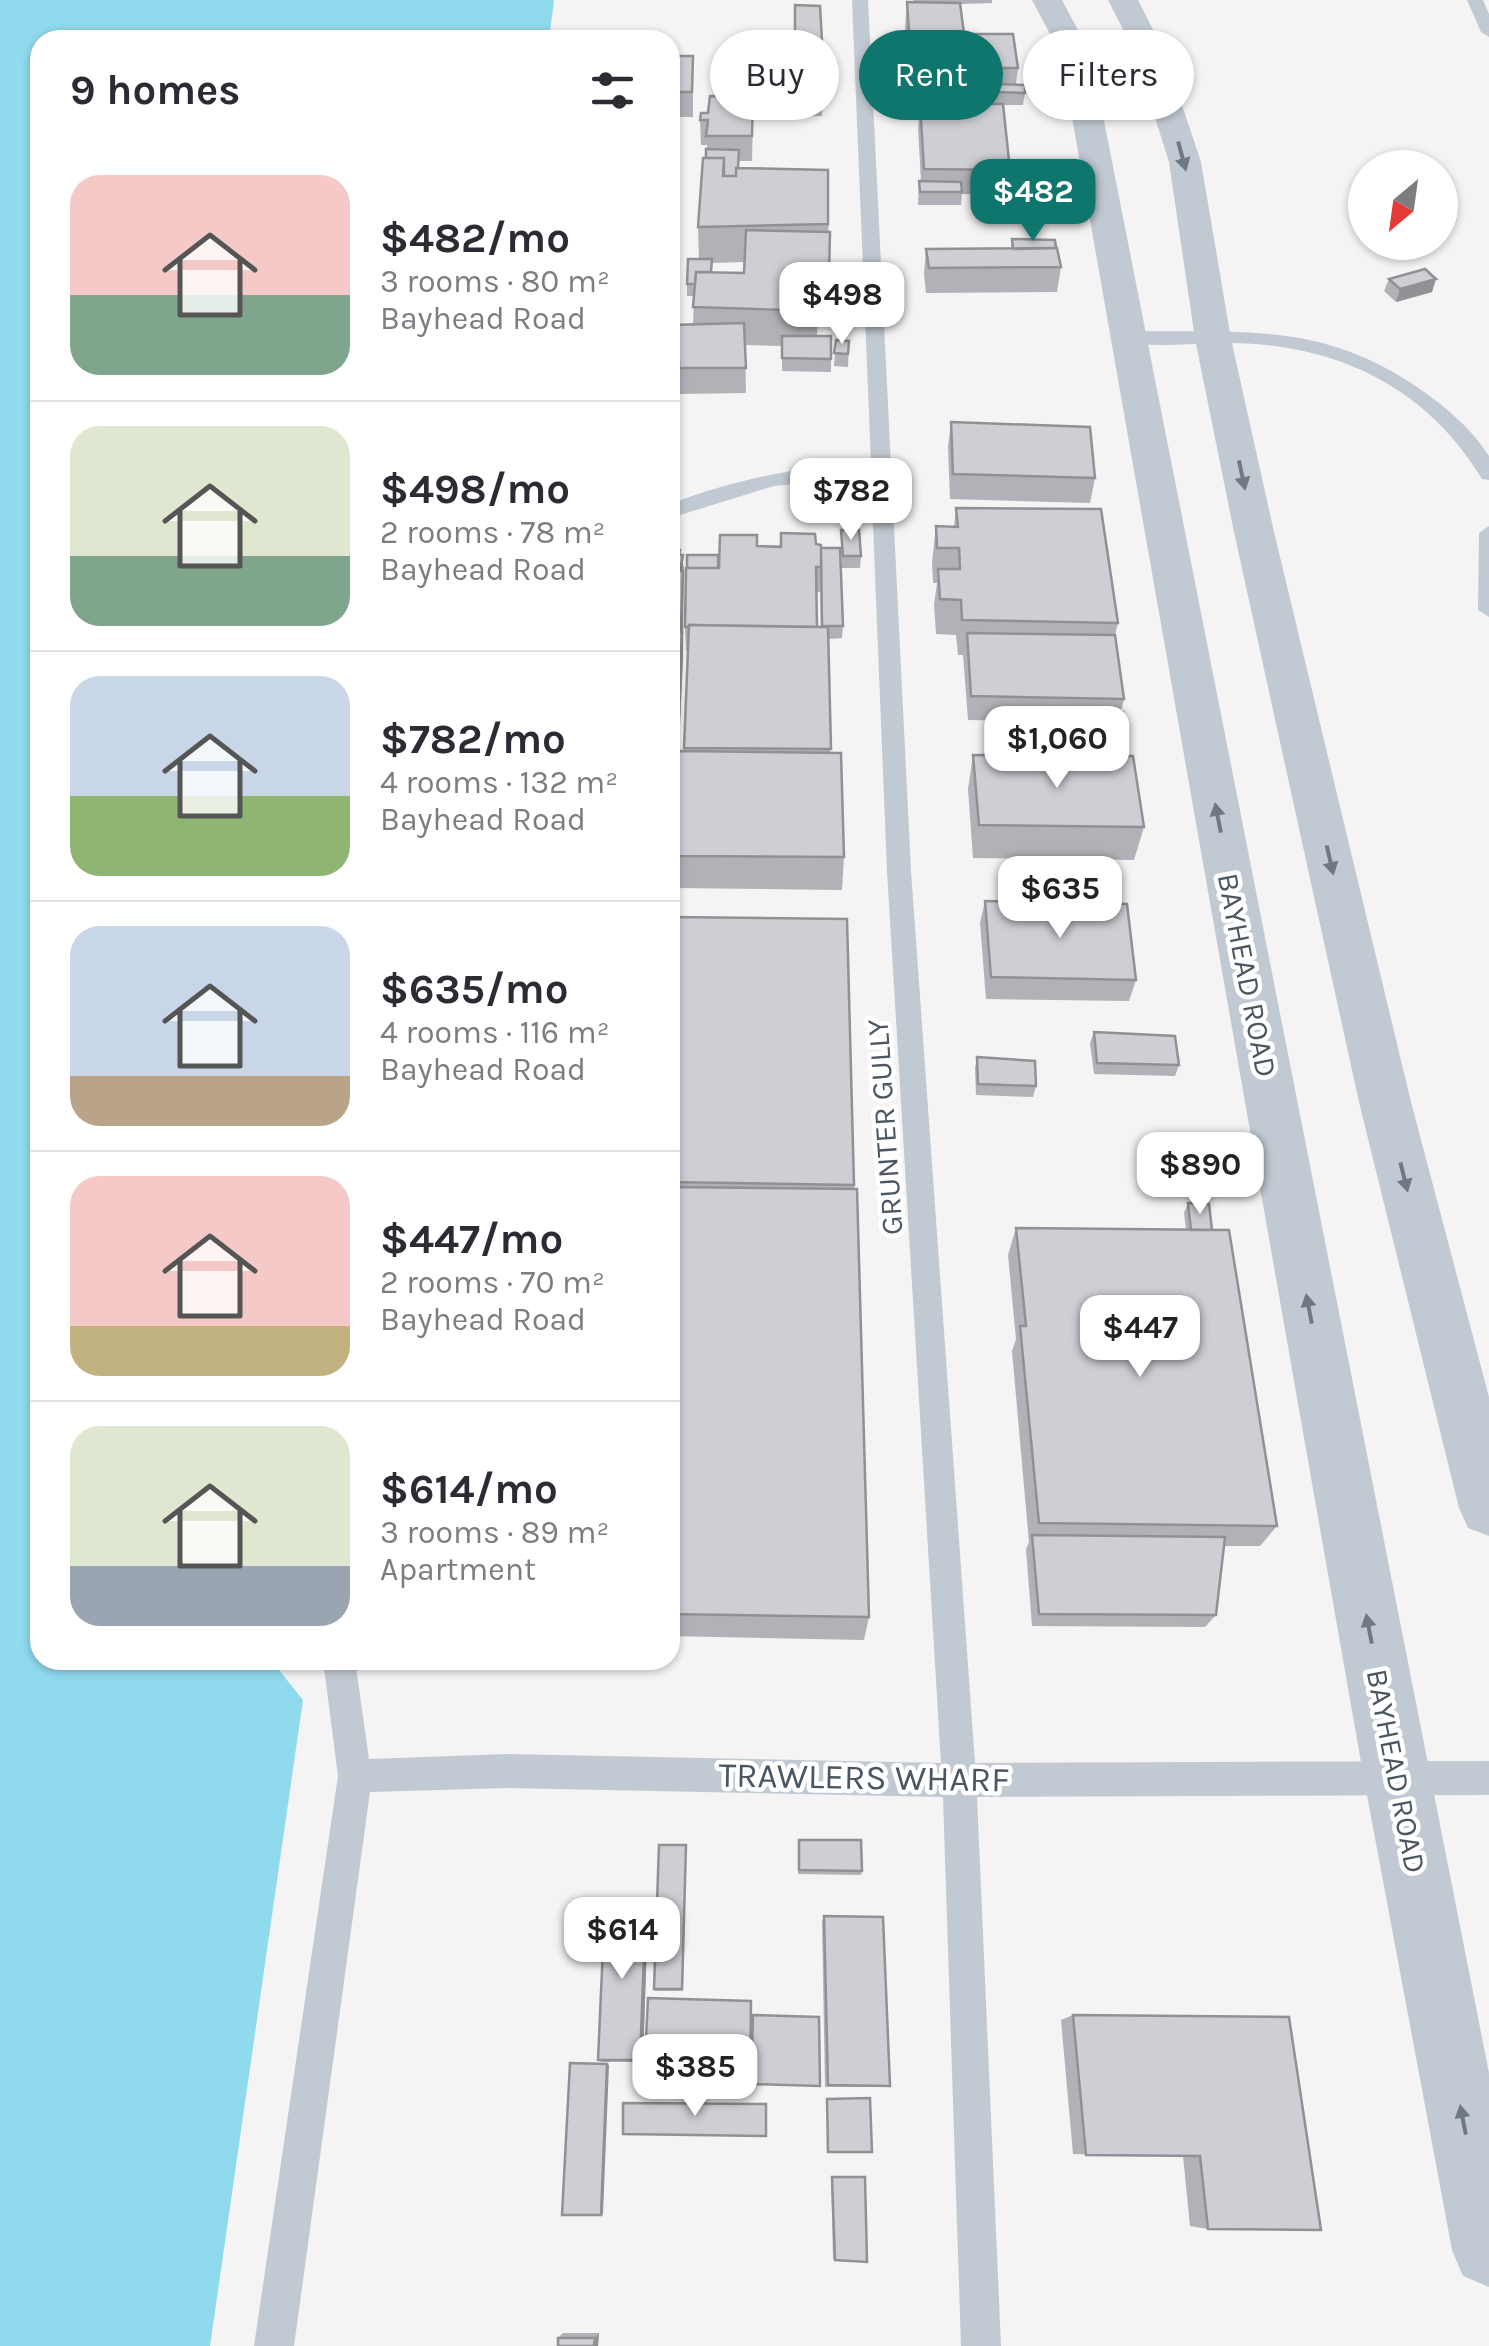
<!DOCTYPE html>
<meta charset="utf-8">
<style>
body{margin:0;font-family:Karla,sans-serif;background:#f2f2f3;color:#2b2b33;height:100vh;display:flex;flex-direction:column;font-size:38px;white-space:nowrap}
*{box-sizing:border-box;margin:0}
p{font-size:32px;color:#7c7c81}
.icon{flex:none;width:55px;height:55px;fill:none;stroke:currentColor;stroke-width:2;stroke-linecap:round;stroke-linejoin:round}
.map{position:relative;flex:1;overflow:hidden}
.sheet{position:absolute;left:30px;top:30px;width:650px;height:1640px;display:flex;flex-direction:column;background:#fff;border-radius:30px;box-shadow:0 2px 8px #0004}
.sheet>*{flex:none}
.guide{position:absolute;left:710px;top:30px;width:628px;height:90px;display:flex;gap:20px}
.needle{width:65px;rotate:209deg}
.controls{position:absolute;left:1348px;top:150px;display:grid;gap:20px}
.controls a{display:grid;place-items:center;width:110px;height:110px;border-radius:50%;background:#fff;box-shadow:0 2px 8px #0004;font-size:50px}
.price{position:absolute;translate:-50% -85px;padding:0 22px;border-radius:20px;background:#fff;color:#222;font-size:32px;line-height:65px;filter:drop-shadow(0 2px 5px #0008)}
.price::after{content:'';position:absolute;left:50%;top:60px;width:30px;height:22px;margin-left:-15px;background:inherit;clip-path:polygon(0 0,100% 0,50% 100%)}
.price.active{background:#0f766e;color:#fff}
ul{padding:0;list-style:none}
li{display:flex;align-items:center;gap:30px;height:250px;padding:0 40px}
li+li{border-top:2px solid #e1e1e2}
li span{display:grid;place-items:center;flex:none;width:280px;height:200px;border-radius:30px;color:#555}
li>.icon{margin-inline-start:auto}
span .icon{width:120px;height:120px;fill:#fffc;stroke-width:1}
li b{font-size:42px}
h2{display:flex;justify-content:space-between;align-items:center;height:120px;padding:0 40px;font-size:42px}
.chip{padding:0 35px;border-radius:45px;background:#fff;box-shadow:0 2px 8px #0004;font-size:35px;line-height:90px}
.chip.active{background:#0f766e;color:#fff}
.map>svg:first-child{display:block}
</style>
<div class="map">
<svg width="1489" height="2346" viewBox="0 0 1489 2346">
<rect width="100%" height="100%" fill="#f5f3f3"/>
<!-- water -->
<path fill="#90daee" d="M 0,0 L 554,0 L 549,40 L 40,40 L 40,1660 L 271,1660 L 303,1700 L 210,2346 L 0,2346 Z"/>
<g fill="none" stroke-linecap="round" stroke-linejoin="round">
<!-- service -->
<path fill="#c1cad2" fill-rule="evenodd" d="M 852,0 L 868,0 L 911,871 L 975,1763 L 1489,1761 L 1489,1795 L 977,1797 L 1001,2346 L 961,2346 L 943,1797 L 507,1788 L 370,1792 L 294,2346 L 254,2346 L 338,1776 L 323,1660 L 355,1660 L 369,1759 L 507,1754 L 941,1763 L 887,871 L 871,476 L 774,486 L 670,518 L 670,504 C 735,479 801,466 871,463 Z
M 1467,0 L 1483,0 L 1489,14 L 1489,37 L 1481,32 Z
M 1129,331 C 1236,333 1316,321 1411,383 C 1441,403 1469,425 1489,456 L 1489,480 L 1482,479 C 1426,386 1336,344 1230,343 C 1196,342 1156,349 1122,341 L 1119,337 Z
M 1489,526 L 1489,617 L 1478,610 L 1479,533 Z"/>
<!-- minor -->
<path fill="#c1cad2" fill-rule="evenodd" d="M 1032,0 L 1062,0 L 1091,55 L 1489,2073 L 1489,2287 L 1463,2276 L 1452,2250 L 1364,1779 L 1061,55 Z
M 1108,0 L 1138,0 L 1164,51 L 1201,162 L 1231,339 L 1274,532 L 1411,1102 L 1489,1397 L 1489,1536 L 1468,1528 L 1459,1508 L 1359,1102 L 1234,532 L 1195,339 L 1169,162 L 1134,51 Z"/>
</g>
<!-- wall -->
<path fill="#b0b2b7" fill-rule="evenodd" d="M 913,0 L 992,0 L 992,3 L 961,4 L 964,34 L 1018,68 L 1016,84 L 1025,93 L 1023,105 L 1003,105 L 1010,170 L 1007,195 L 962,194 L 961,205 L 918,205 L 919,181 L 921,181 L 918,128 L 920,103 L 993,104 L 993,93 L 922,93 L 918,56 L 907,56 L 905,27 L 907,2 L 913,2 Z
M 795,5 L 822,41 L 821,54 L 795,53 Z
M 670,56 L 693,56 L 693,117 L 670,117 Z
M 723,56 L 823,91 L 822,116 L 753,118 L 752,161 L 739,161 L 739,168 L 828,170 L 829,275 L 828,311 L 818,311 L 817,336 L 831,336 L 831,372 L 782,371 L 782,346 L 745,345 L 746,393 L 679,394 L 679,386 L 670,386 L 670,325 L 693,325 L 694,296 L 687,296 L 687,284 L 699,259 L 698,227 L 707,149 L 707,145 L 701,145 L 700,120 L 708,113 L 721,96 ZM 745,262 L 744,273 L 712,272 L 712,263 Z
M 1012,239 L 1061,267 L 1057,292 L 926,293 L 924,274 L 926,249 L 1011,249 Z
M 1389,279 L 1432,292 L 1396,302 L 1384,291 Z
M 836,340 L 849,341 L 848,367 L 834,366 Z
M 951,422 L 1095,478 L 1090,503 L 950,499 L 948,447 Z
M 956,508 L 1118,623 L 1115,635 L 1124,699 L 1121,712 L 1126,737 L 1123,749 L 1087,748 L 1084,722 L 1079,722 L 1080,736 L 1077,748 L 1023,747 L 1021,721 L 968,720 L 963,655 L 958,655 L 956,635 L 936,634 L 934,604 L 937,583 L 933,583 L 932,562 L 936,526 L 954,526 Z
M 841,530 L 861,556 L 860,568 L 842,568 Z
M 816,544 L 843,626 L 842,638 L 829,639 L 830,753 L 844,857 L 842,890 L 676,888 L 674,856 L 678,767 L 673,767 L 670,838 L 670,550 L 680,555 L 684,567 L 683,656 L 679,751 L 684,751 L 688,651 L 686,651 L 685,627 L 718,555 L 757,546 ZM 820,580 L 821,627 L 817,627 L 816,592 L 820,592 Z
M 973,755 L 1144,827 L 1134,860 L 973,858 L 968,789 Z
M 985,901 L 1136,980 L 1129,1001 L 986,999 L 980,923 Z
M 670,917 L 854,1185 L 869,1617 L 864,1640 L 670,1636 Z
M 1094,1032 L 1179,1065 L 1175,1076 L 1094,1074 L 1090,1043 Z
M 977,1057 L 1036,1086 L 1033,1097 L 976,1095 L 975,1068 Z
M 1188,1203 L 1212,1230 L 1277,1526 L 1260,1546 L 1224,1546 L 1216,1615 L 1205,1627 L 1032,1626 L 1026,1549 L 1029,1542 L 1012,1351 L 1016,1339 L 1008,1255 L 1016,1228 L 1186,1230 L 1184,1213 Z
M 798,1844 L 862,1871 L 861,1875 L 798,1874 Z
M 686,1845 L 683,1991 L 655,1991 L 654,1989 Z
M 646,1903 L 648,1909 L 643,2062 L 602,2062 L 598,2060 Z
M 824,1916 L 890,2086 L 886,2087 L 825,2087 L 822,1922 Z
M 751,2001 L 750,2086 L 647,2083 L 644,2081 Z
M 1073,2015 L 1321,2230 L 1208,2229 L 1190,2226 L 1183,2156 L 1073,2154 L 1061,2020 Z
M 831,2176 L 865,2177 L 835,2260 L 833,2259 Z
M 563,2333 L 599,2333 L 598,2346 L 558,2338 Z"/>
<!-- shaded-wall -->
<path fill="#909195" d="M 1436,279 L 1432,292 L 1396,302 L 1400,289 Z
M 683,555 L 683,656 L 678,767 L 677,743 L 682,645 L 678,581 Z
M 671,738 L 673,772 L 670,838 L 670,766 Z
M 646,1903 L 648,1909 L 643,2062 L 640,2060 Z
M 607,2064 L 609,2065 L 603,2214 L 601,2215 Z
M 599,2333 L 598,2346 L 594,2346 L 595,2338 Z"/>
<!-- building -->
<path fill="#cdcfd5" stroke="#909195" stroke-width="2.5" d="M 907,2 L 960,3 L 964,34 L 1013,34 L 1018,68 L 924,68 L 920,32 L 909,32 Z
M 795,5 L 820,6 L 822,41 L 795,41 Z
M 670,56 L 693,56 L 692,92 L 670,92 Z
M 723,56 L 823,57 L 823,91 L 721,93 Z
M 994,84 L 1025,85 L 1025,93 L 995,92 Z
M 710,96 L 753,97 L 752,136 L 706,136 L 708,120 L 700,120 L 701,113 L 708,113 Z
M 920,103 L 1003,104 L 1010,170 L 924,169 Z
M 706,149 L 739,150 L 738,168 L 736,168 L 736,176 L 724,176 L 724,158 L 706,158 Z
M 703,158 L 724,158 L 723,176 L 736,176 L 736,168 L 828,170 L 828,224 L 698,227 Z
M 919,181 L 961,182 L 962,192 L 920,192 Z
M 746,230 L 830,232 L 829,275 L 819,274 L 818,311 L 693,307 L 696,272 L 744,273 Z
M 1012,239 L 1055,240 L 1056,248 L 1013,249 Z
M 1057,248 L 1061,267 L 929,268 L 926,249 Z
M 688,259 L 712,259 L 711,272 L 696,272 L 695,284 L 687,284 Z
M 1425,269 L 1436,279 L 1400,289 L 1389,279 Z
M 744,323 L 746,368 L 679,368 L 679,361 L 670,361 L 670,325 Z
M 782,336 L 831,336 L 831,359 L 782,358 Z
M 836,340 L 849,341 L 848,354 L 834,353 Z
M 951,422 L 1090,427 L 1095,478 L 953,474 Z
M 956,508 L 1101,509 L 1118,623 L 962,620 L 961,600 L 940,599 L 938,569 L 960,569 L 959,548 L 937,548 L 936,526 L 958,527 Z
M 841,530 L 859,530 L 861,556 L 843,556 Z
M 781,533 L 815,534 L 816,544 L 821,545 L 821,567 L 816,567 L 817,627 L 689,625 L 689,627 L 685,627 L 686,568 L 719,568 L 720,535 L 757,535 L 757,546 L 781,547 Z
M 821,548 L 840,548 L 843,626 L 822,626 Z
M 670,550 L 680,550 L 679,555 L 683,555 L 680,571 L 670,571 Z
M 687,555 L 718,555 L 718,568 L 687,568 Z
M 670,571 L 683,571 L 681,629 L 670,629 Z
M 689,625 L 828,627 L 831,749 L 684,748 Z
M 670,632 L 682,632 L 677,743 L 671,743 L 671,738 L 670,738 Z
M 967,633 L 1115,635 L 1124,699 L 971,696 Z
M 1023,711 L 1078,711 L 1080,736 L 1026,735 Z
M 1087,711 L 1123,712 L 1126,737 L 1090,736 Z
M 678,751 L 841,753 L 844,857 L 674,856 Z
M 973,755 L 1133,756 L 1144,827 L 979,825 Z
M 985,901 L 1127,904 L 1136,980 L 991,977 Z
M 670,917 L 847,919 L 854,1185 L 670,1182 Z
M 1094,1032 L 1175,1036 L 1179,1065 L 1097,1063 Z
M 977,1057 L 1035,1061 L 1036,1086 L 978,1084 Z
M 670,1187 L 857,1189 L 869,1617 L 670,1614 Z
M 1188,1203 L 1209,1204 L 1212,1230 L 1191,1230 Z
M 1016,1228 L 1229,1230 L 1277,1526 L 1039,1523 L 1020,1326 L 1026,1326 Z
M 1032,1535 L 1225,1537 L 1216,1615 L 1039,1614 Z
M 799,1840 L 861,1840 L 862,1871 L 799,1870 Z
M 659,1845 L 686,1845 L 682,1989 L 654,1989 Z
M 605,1903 L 646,1903 L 640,2060 L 598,2060 Z
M 824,1916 L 883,1917 L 890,2086 L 828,2085 Z
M 648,1998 L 751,2001 L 750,2084 L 644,2081 Z
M 753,2015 L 819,2017 L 820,2086 L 751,2084 Z
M 1073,2015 L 1289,2017 L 1321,2230 L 1208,2229 L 1200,2156 L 1086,2155 Z
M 570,2063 L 607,2064 L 601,2215 L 562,2215 Z
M 870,2098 L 872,2152 L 828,2152 L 827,2099 Z
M 623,2103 L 766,2104 L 766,2136 L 623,2134 Z
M 832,2177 L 865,2177 L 867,2262 L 835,2260 Z
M 558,2338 L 595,2338 L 594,2346 L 558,2346 Z"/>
<!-- one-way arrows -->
<defs><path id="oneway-solid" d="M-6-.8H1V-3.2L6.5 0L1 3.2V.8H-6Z" transform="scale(2.5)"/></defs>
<g fill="#6e7983">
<use href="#oneway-solid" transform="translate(1182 156) rotate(75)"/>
<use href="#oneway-solid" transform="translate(1242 475) rotate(78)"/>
<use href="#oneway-solid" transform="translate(1218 818) rotate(-101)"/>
<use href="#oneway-solid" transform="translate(1330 860) rotate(77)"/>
<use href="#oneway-solid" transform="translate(1404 1177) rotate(76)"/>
<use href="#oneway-solid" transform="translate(1309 1309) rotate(-101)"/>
<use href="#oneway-solid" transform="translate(1369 1629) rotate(-101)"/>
<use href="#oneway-solid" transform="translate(1463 2120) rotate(-101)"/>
</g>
<g text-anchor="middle" stroke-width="9" stroke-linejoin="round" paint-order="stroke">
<!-- street labels -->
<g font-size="30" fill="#4a5661" stroke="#fff">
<text transform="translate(1247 975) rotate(79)" y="10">BAYHEAD ROAD</text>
<text transform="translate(885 1127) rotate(-94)" y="10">GRUNTER GULLY</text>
<text transform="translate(1396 1771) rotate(79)" y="10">BAYHEAD ROAD</text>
</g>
<!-- near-street labels -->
<g font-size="35" fill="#4a5661" stroke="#fff">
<text transform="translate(864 1777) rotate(1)" y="12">TRAWLERS WHARF</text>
</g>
</g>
</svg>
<div class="controls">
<a><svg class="needle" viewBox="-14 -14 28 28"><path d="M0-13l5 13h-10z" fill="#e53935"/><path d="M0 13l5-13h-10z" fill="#7c7c81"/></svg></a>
</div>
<b class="price active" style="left:1033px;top:244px">$482</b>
<b class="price" style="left:842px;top:347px">$498</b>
<b class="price" style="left:851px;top:543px">$782</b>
<b class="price" style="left:1057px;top:791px">$1,060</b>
<b class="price" style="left:1060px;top:941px">$635</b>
<b class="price" style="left:1200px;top:1217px">$890</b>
<b class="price" style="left:1140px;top:1380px">$447</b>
<b class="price" style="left:622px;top:1982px">$614</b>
<b class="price" style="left:695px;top:2119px">$385</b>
<div class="guide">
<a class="chip">Buy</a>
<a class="chip active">Rent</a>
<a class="chip">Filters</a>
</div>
<section class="sheet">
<h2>9 homes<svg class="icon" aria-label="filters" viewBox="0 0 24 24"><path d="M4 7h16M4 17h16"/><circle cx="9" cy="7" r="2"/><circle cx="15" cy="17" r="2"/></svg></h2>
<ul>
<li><span style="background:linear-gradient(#f6c9c9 60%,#7fa58c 0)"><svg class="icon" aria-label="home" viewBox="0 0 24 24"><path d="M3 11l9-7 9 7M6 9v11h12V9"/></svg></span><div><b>$482/mo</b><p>3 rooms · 80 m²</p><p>Bayhead Road</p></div></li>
<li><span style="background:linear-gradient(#dfe7d0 65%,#7fa58c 0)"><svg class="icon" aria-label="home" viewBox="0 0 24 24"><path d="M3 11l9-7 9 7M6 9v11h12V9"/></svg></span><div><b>$498/mo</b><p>2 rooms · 78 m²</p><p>Bayhead Road</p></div></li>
<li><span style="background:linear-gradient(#c9d6e8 60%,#8fb573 0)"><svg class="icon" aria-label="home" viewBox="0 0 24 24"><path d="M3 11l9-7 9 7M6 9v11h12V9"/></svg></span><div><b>$782/mo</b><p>4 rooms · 132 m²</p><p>Bayhead Road</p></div></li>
<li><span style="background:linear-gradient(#c9d6e8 75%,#b9a48a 0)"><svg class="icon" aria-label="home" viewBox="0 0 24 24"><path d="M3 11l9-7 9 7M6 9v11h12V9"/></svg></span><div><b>$635/mo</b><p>4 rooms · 116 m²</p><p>Bayhead Road</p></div></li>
<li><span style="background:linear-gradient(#f6c9c9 75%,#c2b280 0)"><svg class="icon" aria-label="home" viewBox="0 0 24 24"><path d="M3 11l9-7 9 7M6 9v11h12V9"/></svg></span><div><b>$447/mo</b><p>2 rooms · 70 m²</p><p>Bayhead Road</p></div></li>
<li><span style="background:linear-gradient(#dfe7d0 70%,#9aa5b1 0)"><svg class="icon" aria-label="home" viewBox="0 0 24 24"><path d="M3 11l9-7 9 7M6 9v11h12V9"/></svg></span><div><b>$614/mo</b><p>3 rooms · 89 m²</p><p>Apartment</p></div></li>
</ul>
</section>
</div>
